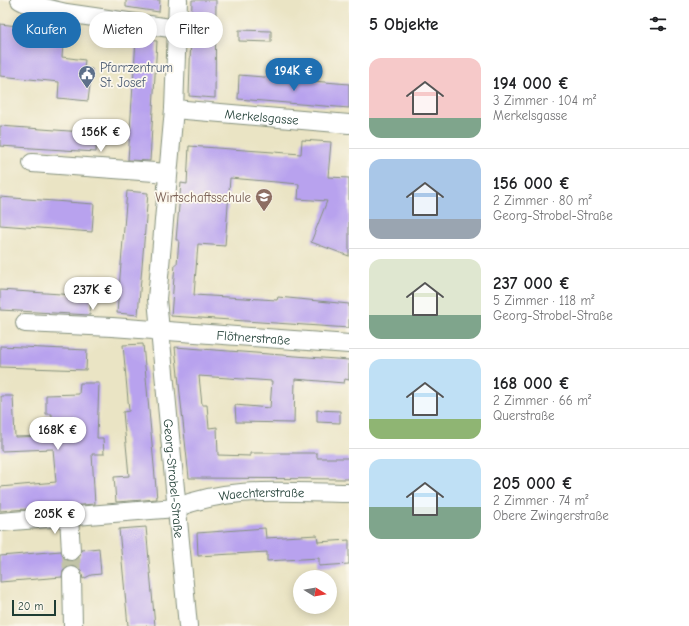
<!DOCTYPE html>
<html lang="de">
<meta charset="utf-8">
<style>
body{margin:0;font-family:"Comic Neue",sans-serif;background:#f2f2f2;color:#202124;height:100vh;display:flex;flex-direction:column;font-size:15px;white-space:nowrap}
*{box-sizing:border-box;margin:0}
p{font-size:13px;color:#757577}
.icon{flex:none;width:22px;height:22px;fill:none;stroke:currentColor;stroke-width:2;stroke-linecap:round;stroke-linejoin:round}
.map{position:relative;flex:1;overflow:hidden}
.sheet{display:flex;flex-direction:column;background:#fff;width:340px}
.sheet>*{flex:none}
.banner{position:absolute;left:12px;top:12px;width:277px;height:36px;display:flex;gap:8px}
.needle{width:26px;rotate:101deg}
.controls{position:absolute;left:293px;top:570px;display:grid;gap:8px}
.controls a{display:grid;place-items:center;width:44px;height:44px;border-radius:50%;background:#fff;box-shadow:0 2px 10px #0003;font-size:20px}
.scale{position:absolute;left:12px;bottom:10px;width:44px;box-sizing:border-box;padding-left:4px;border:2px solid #1f3d34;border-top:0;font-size:11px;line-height:14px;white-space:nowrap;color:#1f3d34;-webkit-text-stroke:3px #fbf7ec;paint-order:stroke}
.price{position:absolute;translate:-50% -34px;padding:0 9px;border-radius:14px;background:#fff;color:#222;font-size:13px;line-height:26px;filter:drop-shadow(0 1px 2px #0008)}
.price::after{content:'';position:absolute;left:50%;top:24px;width:12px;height:9px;margin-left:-6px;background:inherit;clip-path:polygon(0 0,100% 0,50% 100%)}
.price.selected{background:#1f6fb2;color:#fff}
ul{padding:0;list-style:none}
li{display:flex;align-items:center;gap:12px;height:100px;padding:0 20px}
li+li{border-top:1px solid #e0e0e0}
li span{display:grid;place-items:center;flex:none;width:112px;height:80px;border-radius:12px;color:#555}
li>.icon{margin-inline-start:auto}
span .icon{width:48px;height:48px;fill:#fffc;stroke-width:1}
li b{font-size:17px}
h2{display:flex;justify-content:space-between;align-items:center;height:48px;padding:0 20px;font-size:17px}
.chip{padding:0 14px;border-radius:18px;background:#fff;box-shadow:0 2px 10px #0003;font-size:14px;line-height:36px}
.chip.selected{background:#1f6fb2;color:#fff}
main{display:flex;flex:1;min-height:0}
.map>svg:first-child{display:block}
</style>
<main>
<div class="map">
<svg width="349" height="626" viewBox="0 0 349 626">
<rect width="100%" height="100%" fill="#fbf7ec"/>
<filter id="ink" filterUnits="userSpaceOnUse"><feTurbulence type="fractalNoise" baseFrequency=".025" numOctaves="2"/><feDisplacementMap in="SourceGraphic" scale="8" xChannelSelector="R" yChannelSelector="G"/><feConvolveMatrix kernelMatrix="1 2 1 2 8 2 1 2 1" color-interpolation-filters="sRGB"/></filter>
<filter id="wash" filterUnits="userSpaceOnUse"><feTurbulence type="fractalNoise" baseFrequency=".012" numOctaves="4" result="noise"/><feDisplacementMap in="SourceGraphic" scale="16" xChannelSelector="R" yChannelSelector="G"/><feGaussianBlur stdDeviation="0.9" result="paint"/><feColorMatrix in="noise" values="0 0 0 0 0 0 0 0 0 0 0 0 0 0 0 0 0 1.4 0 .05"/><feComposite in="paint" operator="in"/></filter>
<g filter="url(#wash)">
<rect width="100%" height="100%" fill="#eae4c4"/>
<g id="blocks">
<!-- building -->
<path fill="#b8a2ee" d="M 126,0 L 160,0 L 159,12 L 126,7 Z
M 192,0 L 216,0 L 215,98 L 189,96 Z
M 0,24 L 64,31 L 62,57 L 85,60 L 84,68 L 92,69 L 88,101 L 58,98 L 59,82 L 0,76 Z
M 239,30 L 271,31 L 271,42 L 239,41 Z
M 136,39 L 157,41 L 150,161 L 128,160 Z
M 239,75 L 349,84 L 349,108 L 238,99 Z
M 0,126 L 97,133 L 96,152 L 0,146 Z
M 302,140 L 331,142 L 328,177 L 349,178 L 349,256 L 311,242 L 327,201 L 298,199 L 299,184 L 230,178 L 225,246 L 198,244 L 194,295 L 277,300 L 278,297 L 349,304 L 349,328 L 171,316 L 175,264 L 177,264 L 179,240 L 176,240 L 181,183 L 187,184 L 189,146 L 301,154 Z
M 127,191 L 148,193 L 138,315 L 117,313 Z
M 0,197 L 94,204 L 92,232 L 0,225 Z
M 0,290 L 91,296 L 90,315 L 0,310 Z
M 143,344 L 157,499 L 116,502 L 114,477 L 129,476 L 123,412 L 129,411 L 123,345 Z
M 0,346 L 87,350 L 86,370 L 0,367 Z
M 175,347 L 349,360 L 349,380 L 345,379 L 344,383 L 295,379 L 294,423 L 236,422 L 235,405 L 270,408 L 272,381 L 199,376 L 202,405 L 207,405 L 209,428 L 217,427 L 218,455 L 250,456 L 250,453 L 317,453 L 317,458 L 349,458 L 349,479 L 189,478 Z
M 80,383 L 99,383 L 97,438 L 103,438 L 104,454 L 92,454 L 95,504 L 0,511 L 0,487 L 56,482 L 53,449 L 1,451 L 1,396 L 13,396 L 15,437 L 51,436 L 52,414 L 46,414 L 46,395 L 79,394 Z
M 317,410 L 340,411 L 340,423 L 317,422 Z
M 146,527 L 155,626 L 128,626 L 119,529 Z
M 265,528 L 266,538 L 317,535 L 318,542 L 349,540 L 349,564 L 319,566 L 319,558 L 267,561 L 267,552 L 198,556 L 197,533 Z
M 99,548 L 101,574 L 91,575 L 83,579 L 81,570 L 71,566 L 63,571 L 62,577 L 0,582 L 0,556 L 61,551 L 66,560 L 72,561 L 80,556 L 81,550 Z"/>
</g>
</g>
<g filter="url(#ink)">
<use href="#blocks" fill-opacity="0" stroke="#84907c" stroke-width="1"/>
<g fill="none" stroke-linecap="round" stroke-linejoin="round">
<!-- minor-tunnel -->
<path stroke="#c1c3a7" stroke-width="18" stroke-dasharray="18 9" stroke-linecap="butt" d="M 71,551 L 72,576"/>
<defs>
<g id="minor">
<path d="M 20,0 L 28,4 L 66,13 L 177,29"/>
<path id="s1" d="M 178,0 L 174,109 L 157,299 L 188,626"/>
<path id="s2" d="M 174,109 L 349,124"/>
<path d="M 32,163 L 168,173"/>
<path id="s3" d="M 25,323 L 112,327 L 349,344"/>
<path d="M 69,517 L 71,551"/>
<path id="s4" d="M 0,522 L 176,508 C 232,485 290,493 349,493"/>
<path d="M 72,576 L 73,626"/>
</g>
</defs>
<!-- minor casing -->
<use href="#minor" stroke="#84907c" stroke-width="20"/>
<!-- minor -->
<use href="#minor" stroke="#fff" stroke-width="18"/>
</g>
</g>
<!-- icons -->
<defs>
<symbol id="civic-pin" viewBox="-11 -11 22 30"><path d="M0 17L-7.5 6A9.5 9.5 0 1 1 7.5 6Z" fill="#5c6f8a" stroke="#fbf7ec"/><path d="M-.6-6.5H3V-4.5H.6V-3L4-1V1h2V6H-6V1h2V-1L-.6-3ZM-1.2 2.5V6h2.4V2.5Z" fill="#fff"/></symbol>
<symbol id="school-pin" viewBox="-11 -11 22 30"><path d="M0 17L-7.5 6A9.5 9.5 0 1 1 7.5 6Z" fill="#8d6e63" stroke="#fbf7ec"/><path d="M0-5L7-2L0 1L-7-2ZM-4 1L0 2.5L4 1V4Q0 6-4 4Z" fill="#fff"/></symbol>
</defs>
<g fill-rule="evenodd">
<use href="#civic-pin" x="77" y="64" width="20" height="27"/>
<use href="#school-pin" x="254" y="187" width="20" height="27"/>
</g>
<g text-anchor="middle" stroke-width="3.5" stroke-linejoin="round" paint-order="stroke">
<!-- service labels -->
<g font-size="13" fill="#4e5e75" stroke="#fbf7ec" text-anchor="start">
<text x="100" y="72">Pfarrzentrum<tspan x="100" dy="15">St. Josef</tspan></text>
</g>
<!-- street labels -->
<g font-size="13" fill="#1f3d34" stroke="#fbf7ec">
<text dy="5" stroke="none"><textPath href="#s2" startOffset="88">Merkelsgasse</textPath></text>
<text dy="5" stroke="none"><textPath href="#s3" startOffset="229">Flötnerstraße</textPath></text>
<text dy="5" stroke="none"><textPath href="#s1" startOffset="480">Georg-Strobel-Straße</textPath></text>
<text dy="5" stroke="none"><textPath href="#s4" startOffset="264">Waechterstraße</textPath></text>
</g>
<!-- education labels -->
<g font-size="13" fill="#785e54" stroke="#fbf7ec" text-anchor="end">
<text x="251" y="202">Wirtschaftsschule</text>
</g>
</g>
</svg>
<div class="controls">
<a><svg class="needle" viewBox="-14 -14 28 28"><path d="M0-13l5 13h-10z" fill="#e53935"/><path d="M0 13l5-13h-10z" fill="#757577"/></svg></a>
</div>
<div class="scale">20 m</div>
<b class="price selected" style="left:294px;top:92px">194K €</b>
<b class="price" style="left:101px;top:153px">156K €</b>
<b class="price" style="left:93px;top:311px">237K €</b>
<b class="price" style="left:58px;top:451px">168K €</b>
<b class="price" style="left:55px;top:535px">205K €</b>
<div class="banner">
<a class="chip selected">Kaufen</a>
<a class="chip">Mieten</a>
<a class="chip">Filter</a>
</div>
</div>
<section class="sheet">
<h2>5 Objekte<svg class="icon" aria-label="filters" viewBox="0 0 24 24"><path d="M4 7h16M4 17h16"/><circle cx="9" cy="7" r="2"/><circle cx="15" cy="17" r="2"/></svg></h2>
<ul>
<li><span style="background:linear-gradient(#f6c9c9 75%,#7fa58c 0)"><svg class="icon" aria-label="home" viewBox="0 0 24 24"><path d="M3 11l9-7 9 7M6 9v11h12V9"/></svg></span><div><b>194 000 €</b><p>3 Zimmer · 104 m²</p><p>Merkelsgasse</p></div></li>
<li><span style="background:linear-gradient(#a9c7e8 75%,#9aa5b1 0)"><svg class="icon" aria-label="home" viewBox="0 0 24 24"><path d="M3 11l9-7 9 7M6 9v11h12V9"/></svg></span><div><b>156 000 €</b><p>2 Zimmer · 80 m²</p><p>Georg-Strobel-Straße</p></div></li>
<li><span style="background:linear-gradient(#dfe7d0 70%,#7fa58c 0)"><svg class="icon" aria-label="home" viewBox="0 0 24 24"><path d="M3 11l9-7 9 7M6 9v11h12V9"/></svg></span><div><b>237 000 €</b><p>5 Zimmer · 118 m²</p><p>Georg-Strobel-Straße</p></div></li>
<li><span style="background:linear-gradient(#bfe0f5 75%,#8fb573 0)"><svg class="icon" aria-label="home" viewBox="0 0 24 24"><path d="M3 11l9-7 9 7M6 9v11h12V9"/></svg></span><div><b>168 000 €</b><p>2 Zimmer · 66 m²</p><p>Querstraße</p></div></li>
<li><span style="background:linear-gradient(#bfe0f5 60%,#7fa58c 0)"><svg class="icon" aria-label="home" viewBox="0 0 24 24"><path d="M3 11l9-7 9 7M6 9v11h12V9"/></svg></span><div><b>205 000 €</b><p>2 Zimmer · 74 m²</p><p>Obere Zwingerstraße</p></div></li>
</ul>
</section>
</main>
